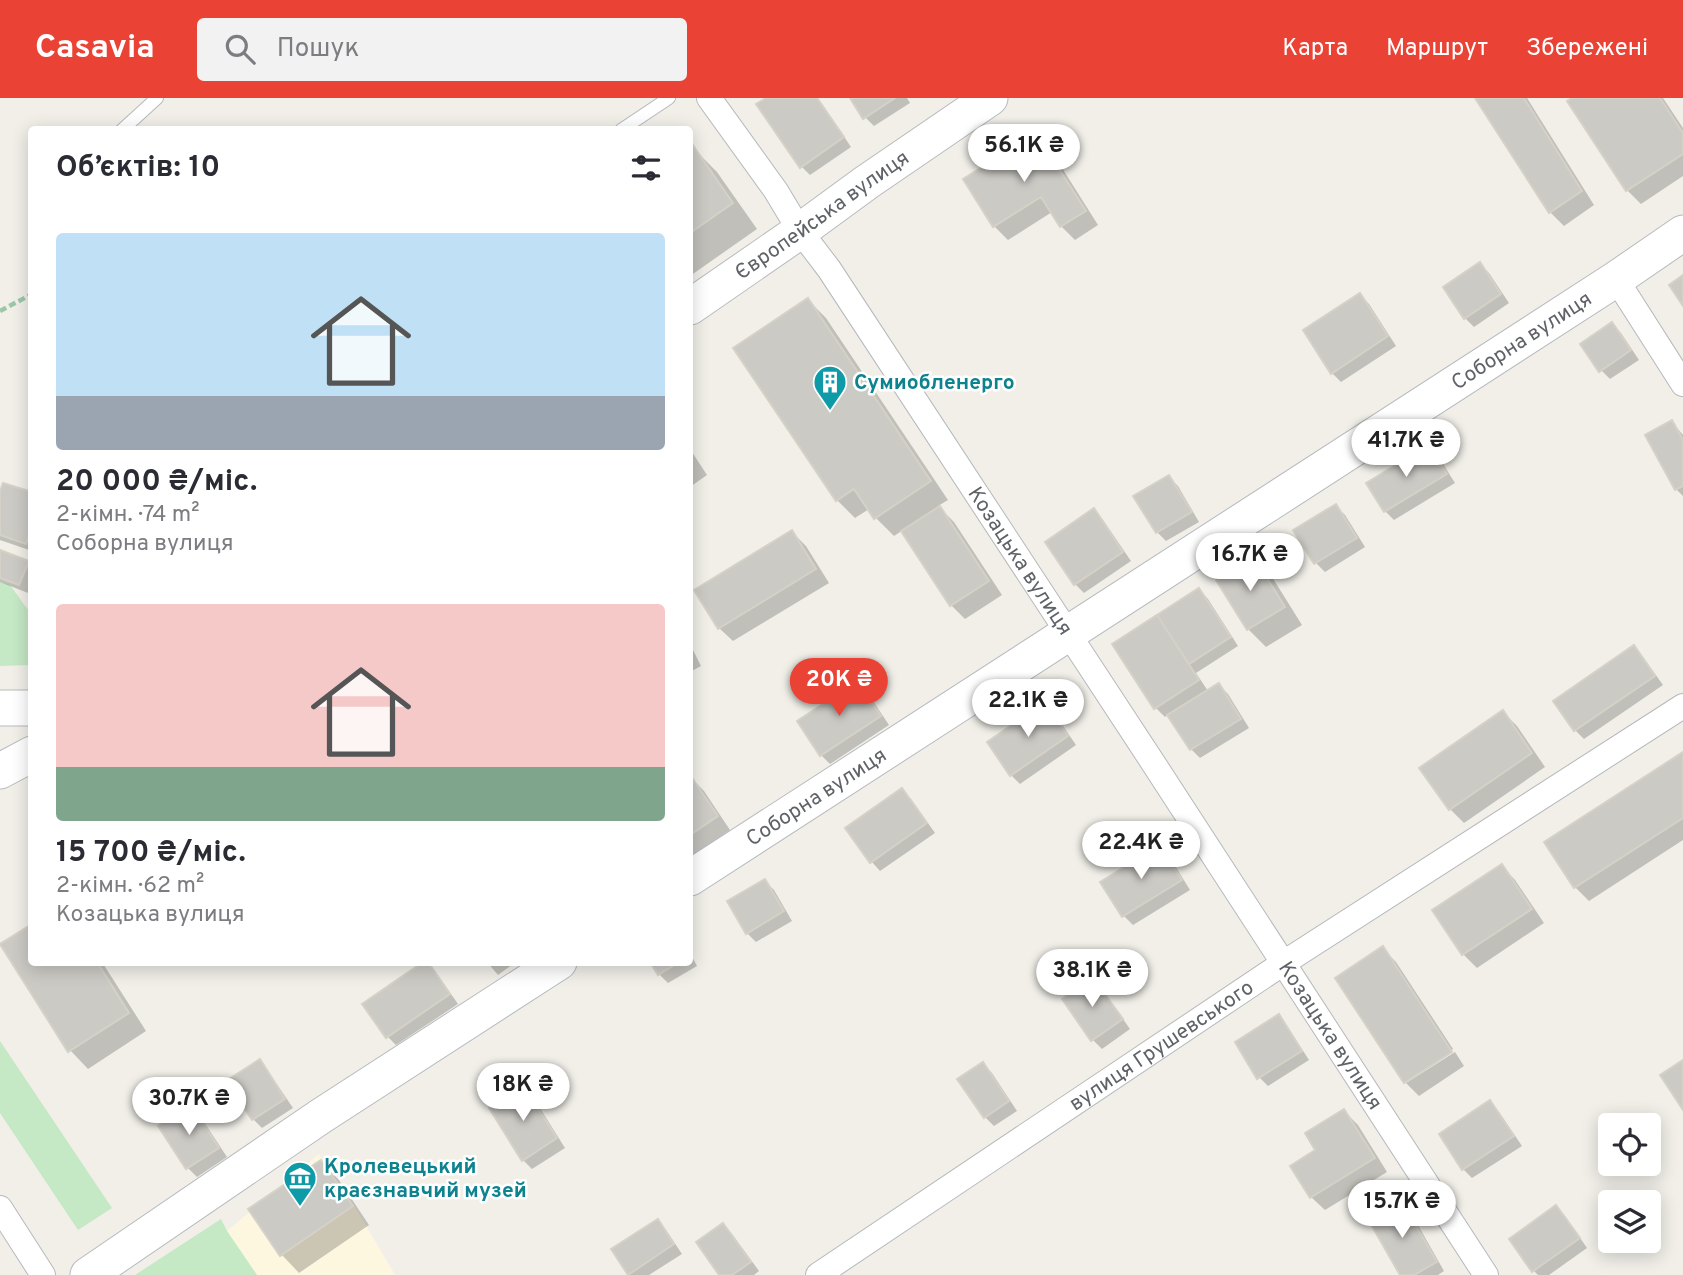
<!DOCTYPE html>
<html lang="uk">
<meta charset="utf-8">
<style>
body{margin:0;font-family:Overpass,sans-serif;background:#f2f2f3;color:#2b2b33;height:100vh;display:flex;flex-direction:column;font-size:26px;white-space:nowrap}
*{box-sizing:border-box;margin:0}
p{font-size:23px;color:#7c7c81}
.icon{flex:none;width:38px;height:38px;fill:none;stroke:currentColor;stroke-width:2;stroke-linecap:round;stroke-linejoin:round}
.map{position:relative;flex:1;overflow:hidden}
.panel{position:absolute;left:28px;top:28px;width:665px;height:840px;display:flex;flex-direction:column;background:#fff;border-radius:7px;box-shadow:0 4px 18px #0003}
.panel>*{flex:none}
.buttons{position:absolute;left:1598px;top:1015px;display:grid;gap:14px}
.buttons a{display:grid;place-items:center;width:63px;height:63px;border-radius:7px;background:#fff;box-shadow:0 4px 18px #0003;font-size:35px}
.price{position:absolute;translate:-50% -60px;padding:0 16px;border-radius:24px;background:#fff;color:#222;font-size:23px;line-height:46px;filter:drop-shadow(0 2px 4px #0008)}
.price::after{content:'';position:absolute;left:50%;top:42px;width:21px;height:16px;margin-left:-10px;background:inherit;clip-path:polygon(0 0,100% 0,50% 100%)}
.price.selected{background:#ea4335;color:#fff}
ul{padding:0;list-style:none}
li{display:grid;align-content:center;gap:14px;height:371px;padding:0 28px}
li span{display:grid;place-items:center;height:217px;border-radius:7px;color:#555}
li>.icon{margin-inline-start:auto}
span .icon{width:126px;height:126px;fill:#fffc;stroke-width:1}
li b{font-size:30px}
h2{display:flex;justify-content:space-between;align-items:center;height:84px;padding:0 28px;font-size:30px}
header{display:flex;align-items:center;gap:42px;box-sizing:border-box;height:98px;padding:0 35px;background:#ea4335;color:#fff}
header strong{font-size:33px}
nav{display:flex;gap:38px;margin-inline-start:auto;font-size:24px}
.search{width:490px;height:63px;background:#f2f2f3;display:flex;align-items:center;gap:18px;box-sizing:border-box;padding:0 24px;border-radius:7px;color:#7c7c81;font-size:26px}
.map>svg:first-child{display:block}
</style>
<header>
<strong>Casavia</strong>
<div class="search"><svg class="icon" aria-label="search" viewBox="0 0 24 24"><circle cx="10" cy="10" r="6"/><path d="M15 15l6 6"/></svg>Пошук</div>
<nav><a>Карта</a><a>Маршрут</a><a>Збережені</a></nav>
</header>
<div class="map">
<svg width="1683" height="1177" viewBox="0 0 1683 1177">
<rect width="100%" height="100%" fill="#f1efe8"/>
<!-- commercial -->
<path fill="#fef7e0" d="M 319,1056 L 361,1119 L 395,1177 L 257,1177 L 227,1133 Z"/>
<!-- green -->
<path fill="#c5e8c5" d="M 0,484 L 10,487 L 31,516 L 31,567 L 0,568 Z
M 0,943 L 112,1110 L 78,1132 L 0,1015 Z
M 221,1121 L 227,1133 L 257,1177 L 135,1177 Z"/>
<!-- shadow -->
<path fill="#0003" d="M 769,0 L 818,0 L 851,49 L 810,77 L 801,68 Z
M 852,0 L 907,0 L 910,5 L 874,28 L 865,19 Z
M 1477,0 L 1527,0 L 1594,107 L 1564,128 L 1550,114 Z
M 1576,0 L 1663,0 L 1683,30 L 1683,78 L 1641,106 L 1627,92 Z
M 1036,37 L 1050,51 L 1098,127 L 1075,142 L 1061,128 L 1052,114 L 1008,142 L 994,128 Z
M 691,48 L 717,74 L 757,131 L 690,178 L 690,50 Z
M 1480,166 L 1489,175 L 1509,205 L 1474,229 L 1465,220 Z
M 1360,197 L 1369,206 L 1396,248 L 1341,284 L 1332,275 Z
M 808,202 L 826,220 L 948,402 L 938,408 L 954,424 L 1002,497 L 965,521 L 951,507 L 903,432 L 894,438 L 876,420 L 869,411 L 855,420 L 837,402 Z
M 1612,226 L 1621,235 L 1639,262 L 1610,281 L 1601,272 Z
M 1672,324 L 1683,337 L 1683,398 L 1676,391 Z
M 1429,349 L 1438,358 L 1455,385 L 1394,422 L 1385,413 Z
M 690,351 L 707,377 L 690,389 Z
M 1169,379 L 1178,388 L 1199,424 L 1166,443 L 1157,434 Z
M 32,396 L 32,453 L 0,442 L 0,398 Z
M 1336,408 L 1345,417 L 1365,449 L 1325,474 L 1316,465 Z
M 1094,413 L 1103,422 L 1131,463 L 1084,495 L 1075,486 Z
M 792,434 L 806,448 L 829,485 L 733,543 L 719,530 Z
M 0,454 L 28,464 L 32,468 L 32,487 L 28,495 L 0,484 Z
M 1254,461 L 1272,479 L 1302,527 L 1266,549 L 1248,531 Z
M 1199,492 L 1208,501 L 1238,548 L 1196,575 L 1208,593 L 1219,587 L 1228,596 L 1249,630 L 1200,660 L 1191,651 L 1169,616 L 1165,619 L 1156,610 L 1115,547 Z
M 690,546 L 701,568 L 690,574 Z
M 1634,550 L 1643,559 L 1663,587 L 1584,641 L 1575,632 Z
M 858,585 L 867,594 L 889,627 L 830,666 L 821,657 Z
M 1045,606 L 1054,615 L 1076,647 L 1020,686 L 1011,677 Z
M 1503,614 L 1517,628 L 1545,669 L 1464,725 L 1450,711 L 1421,670 Z
M 1683,656 L 1683,742 L 1589,803 L 1575,789 Z
M 690,679 L 704,693 L 730,732 L 690,760 Z
M 902,692 L 911,701 L 935,735 L 880,773 L 872,764 L 848,730 Z
M 1160,749 L 1169,758 L 1190,792 L 1133,827 L 1124,818 Z
M 1502,768 L 1515,782 L 1544,825 L 1477,870 L 1463,856 L 1434,813 Z
M 765,783 L 774,792 L 792,823 L 756,844 L 747,835 Z
M 1382,850 L 1396,864 L 1453,951 L 1405,982 L 1405,985 L 1337,880 Z
M 690,855 L 697,868 L 668,885 L 659,876 L 652,864 L 690,864 Z
M 32,864 L 102,864 L 146,933 L 88,971 L 70,952 Z
M 427,864 L 435,873 L 458,906 L 396,947 L 387,938 Z
M 487,864 L 516,864 L 498,877 Z
M 1093,882 L 1102,891 L 1130,931 L 1102,951 L 1093,942 L 1064,902 Z
M 1278,919 L 1287,928 L 1309,962 L 1268,988 L 1259,979 Z
M 1455,954 L 1464,968 L 1419,998 L 1406,985 Z
M 259,964 L 268,973 L 293,1010 L 262,1030 L 253,1021 Z
M 983,966 L 992,975 L 1017,1013 L 994,1028 L 985,1019 Z
M 524,990 L 533,999 L 565,1050 L 532,1071 L 523,1062 Z
M 1490,1005 L 1499,1014 L 1522,1048 L 1472,1080 L 1463,1071 Z
M 191,1009 L 200,1018 L 227,1059 L 197,1079 L 188,1070 L 160,1029 Z
M 1344,1013 L 1358,1027 L 1387,1074 L 1325,1112 L 1311,1099 L 1318,1053 Z
M 321,1064 L 339,1082 L 369,1127 L 299,1175 L 281,1156 Z
M 1401,1104 L 1410,1113 L 1444,1173 L 1438,1177 L 1402,1177 Z
M 1556,1109 L 1565,1118 L 1587,1150 L 1549,1177 L 1538,1177 L 1534,1173 Z
M 657,1123 L 666,1132 L 682,1156 L 649,1177 L 630,1177 L 629,1175 Z
M 723,1127 L 732,1136 L 759,1173 L 754,1177 L 721,1177 Z"/>
<!-- building -->
<path fill="#cccac5" stroke="#d6d1c6" stroke-width="2" d="M 766,0 L 817,0 L 844,39 L 800,70 L 756,6 Z
M 850,0 L 895,0 L 863,21 Z
M 1475,0 L 1524,0 L 1582,93 L 1549,115 Z
M 1572,0 L 1660,0 L 1683,35 L 1683,56 L 1626,93 L 1567,3 Z
M 1036,35 L 1086,113 L 1060,129 L 1041,99 L 993,129 L 963,81 Z
M 692,46 L 733,105 L 690,135 L 690,47 Z
M 1480,164 L 1501,196 L 1464,221 L 1443,189 Z
M 1683,177 L 1683,208 L 1669,187 Z
M 1360,195 L 1388,238 L 1331,276 L 1303,232 Z
M 808,200 L 931,383 L 874,421 L 854,391 L 836,403 L 733,250 Z
M 1612,224 L 1631,252 L 1599,274 L 1580,246 Z
M 1672,322 L 1683,342 L 1683,388 L 1675,392 L 1645,337 Z
M 1429,347 L 1447,376 L 1384,414 L 1366,385 Z
M 1169,377 L 1192,414 L 1156,435 L 1133,398 Z
M 3,385 L 32,394 L 32,429 L 26,446 L 0,437 L 0,393 Z
M 1336,406 L 1357,440 L 1314,466 L 1293,432 Z
M 940,408 L 989,483 L 950,508 L 901,433 Z
M 1094,410 L 1123,454 L 1074,487 L 1045,444 Z
M 792,432 L 816,471 L 718,531 L 694,492 Z
M 0,452 L 29,463 L 19,487 L 0,480 Z
M 1254,459 L 1285,509 L 1247,532 L 1216,482 Z
M 1199,490 L 1231,539 L 1189,566 L 1157,517 Z
M 1157,517 L 1199,582 L 1154,611 L 1112,546 Z
M 1634,547 L 1655,578 L 1574,633 L 1553,603 Z
M 858,583 L 881,618 L 820,658 L 797,623 Z
M 1219,585 L 1241,621 L 1190,652 L 1167,617 Z
M 1045,604 L 1068,638 L 1010,678 L 987,644 Z
M 1503,612 L 1532,655 L 1449,712 L 1419,670 Z
M 1683,654 L 1683,720 L 1574,790 L 1544,744 Z
M 690,677 L 718,718 L 690,737 Z
M 902,690 L 927,725 L 870,765 L 845,730 Z
M 1160,747 L 1182,782 L 1122,819 L 1100,784 Z
M 1502,766 L 1532,811 L 1462,857 L 1432,812 Z
M 765,781 L 784,813 L 746,836 L 727,803 Z
M 32,826 L 32,864 L 97,864 L 129,915 L 68,954 L 0,846 Z
M 1383,848 L 1452,954 L 1404,985 L 1335,880 Z
M 423,864 L 428,864 L 450,896 L 386,940 L 362,906 Z
M 650,864 L 679,864 L 658,877 Z
M 1093,880 L 1123,921 L 1091,943 L 1062,901 Z
M 1279,916 L 1302,953 L 1257,981 L 1235,944 Z
M 260,961 L 285,1001 L 252,1022 L 226,983 Z
M 1683,962 L 1683,1012 L 1660,977 Z
M 983,964 L 1009,1003 L 984,1020 L 957,981 Z
M 524,988 L 557,1040 L 522,1063 L 489,1010 Z
M 1490,1002 L 1514,1038 L 1462,1072 L 1439,1036 Z
M 191,1006 L 219,1050 L 186,1071 L 158,1028 Z
M 1344,1011 L 1375,1060 L 1310,1100 L 1290,1068 L 1315,1052 L 1305,1035 Z
M 321,1062 L 353,1108 L 280,1158 L 248,1111 Z
M 1401,1102 L 1437,1164 L 1414,1177 L 1400,1177 L 1368,1121 Z
M 1556,1107 L 1580,1140 L 1532,1174 L 1509,1141 Z
M 658,1121 L 674,1146 L 628,1177 L 611,1151 Z
M 723,1125 L 751,1164 L 732,1177 L 719,1177 L 696,1144 Z"/>
<g fill="none" stroke-linecap="round" stroke-linejoin="round">
<defs>
<path id="lane" d="M 122,32 L 157,0
M 621,32 L 669,0"/>
<g id="street">
<path id="s1" d="M 709,0 L 776,93 L 800,133 L 829,171 C 1049,506 1269,840 1486,1177"/>
<path d="M 1616,181 L 1683,286"/>
<path d="M 0,1110 L 43,1177"/>
<path id="s2" d="M 818,1177 L 1285,864 L 1683,608"/>
</g>
<g id="secondary">
<path id="s3" d="M 690,209 L 800,133 L 867,84 L 990,0"/>
<path d="M 0,610 L 32,610"/>
<path d="M 0,673 L 32,656"/>
<path id="s4" d="M 690,780 L 1616,181 L 1683,135"/>
<path d="M 88,1177 L 321,1018 L 559,864"/>
</g>
</defs>
<!-- lane casing -->
<use href="#lane" stroke="#b5b8bc" stroke-width="14"/>
<!-- street casing -->
<use href="#street" stroke="#b5b8bc" stroke-width="26"/>
<!-- secondary casing -->
<use href="#secondary" stroke="#b6babf" stroke-width="37"/>
<!-- path -->
<path stroke="#9cc7a9" stroke-width="4.5" stroke-dasharray="7 3.5" stroke-linecap="butt" d="M 0,213 L 32,196"/>
<!-- lane -->
<use href="#lane" stroke="#fff" stroke-width="12"/>
<!-- street -->
<use href="#street" stroke="#fff" stroke-width="24"/>
<!-- secondary -->
<use href="#secondary" stroke="#fff" stroke-width="35"/>
</g>
<!-- icons -->
<defs>
<symbol id="building-pin" viewBox="-11 -11 22 30"><path d="M0 17L-7.5 6A9.5 9.5 0 1 1 7.5 6Z" fill="#0f9aa8" stroke="#fff"/><path d="M-4-6H4V6H1V3H-1V6H-4ZM-2.5-4.3h1.7v1.8h-1.7ZM.8-4.3h1.7v1.8H.8ZM-2.5-1h1.7V.8h-1.7ZM.8-1h1.7V.8H.8Z" fill="#fff"/></symbol>
<symbol id="museum-pin" viewBox="-11 -11 22 30"><path d="M0 17L-7.5 6A9.5 9.5 0 1 1 7.5 6Z" fill="#0f9aa8" stroke="#fff"/><path d="M0-6L6-3V-2H-6V-3ZM-5-1h2V3h-2ZM-1-1h2V3h-2ZM3-1h2V3H3ZM-6 4H6V6H-6Z" fill="#fff"/></symbol>
</defs>
<g fill-rule="evenodd">
<use href="#building-pin" x="811" y="265" width="38" height="52"/>
<use href="#museum-pin" x="281" y="1061" width="38" height="52"/>
</g>
<g text-anchor="middle" stroke-width="5" stroke-linejoin="round" paint-order="stroke">
<!-- street labels -->
<g font-size="21" fill="#5f6368" stroke="#fff">
<text dy="7" stroke="none"><textPath href="#s3" startOffset="161">Європейська вулиця</textPath></text>
<text dy="7" stroke="none"><textPath href="#s4" startOffset="990">Соборна вулиця</textPath></text>
<text dy="7" stroke="none"><textPath href="#s1" startOffset="558">Козацька вулиця</textPath></text>
<text dy="7" stroke="none"><textPath href="#s4" startOffset="150">Соборна вулиця</textPath></text>
<text dy="7" stroke="none"><textPath href="#s1" startOffset="1125">Козацька вулиця</textPath></text>
<text dy="7" stroke="none"><textPath href="#s2" startOffset="413">вулиця Грушевського</textPath></text>
</g>
<!-- culture labels -->
<g font-size="21" font-weight="bold" fill="#0d838f" stroke="#fff" text-anchor="start">
<text x="854" y="291">Сумиобленерго</text>
<text x="324" y="1075">Кролевецький<tspan x="324" dy="24">краєзнавчий музей</tspan></text>
</g>
</g>
</svg>
<div class="buttons">
<a><svg class="icon" aria-label="locate" viewBox="0 0 24 24"><circle cx="12" cy="12" r="6"/><path d="M12 2v4M12 18v4M2 12h4M18 12h4"/></svg></a>
<a><svg class="icon" aria-label="layers" viewBox="0 0 24 24"><path d="M12 4l9 5-9 5-9-5zM3 14l9 5 9-5"/></svg></a>
</div>
<b class="price" style="left:1024px;top:86px">56.1K ₴</b>
<b class="price" style="left:1406px;top:381px">41.7K ₴</b>
<b class="price" style="left:1250px;top:495px">16.7K ₴</b>
<b class="price selected" style="left:839px;top:620px">20K ₴</b>
<b class="price" style="left:1028px;top:641px">22.1K ₴</b>
<b class="price" style="left:1141px;top:783px">22.4K ₴</b>
<b class="price" style="left:1092px;top:911px">38.1K ₴</b>
<b class="price" style="left:523px;top:1025px">18K ₴</b>
<b class="price" style="left:189px;top:1039px">30.7K ₴</b>
<b class="price" style="left:1402px;top:1142px">15.7K ₴</b>
<section class="panel">
<h2>Об’єктів: 10<svg class="icon" aria-label="filters" viewBox="0 0 24 24"><path d="M4 7h16M4 17h16"/><circle cx="9" cy="7" r="2"/><circle cx="15" cy="17" r="2"/></svg></h2>
<ul>
<li><span style="background:linear-gradient(#bfe0f5 75%,#9aa5b1 0)"><svg class="icon" aria-label="home" viewBox="0 0 24 24"><path d="M3 11l9-7 9 7M6 9v11h12V9"/></svg></span><div><b>20 000 ₴/міс.</b><p>2-кімн. · 74 m²</p><p>Соборна вулиця</p></div></li>
<li><span style="background:linear-gradient(#f6c9c9 75%,#7fa58c 0)"><svg class="icon" aria-label="home" viewBox="0 0 24 24"><path d="M3 11l9-7 9 7M6 9v11h12V9"/></svg></span><div><b>15 700 ₴/міс.</b><p>2-кімн. · 62 m²</p><p>Козацька вулиця</p></div></li>
</ul>
</section>
</div>
